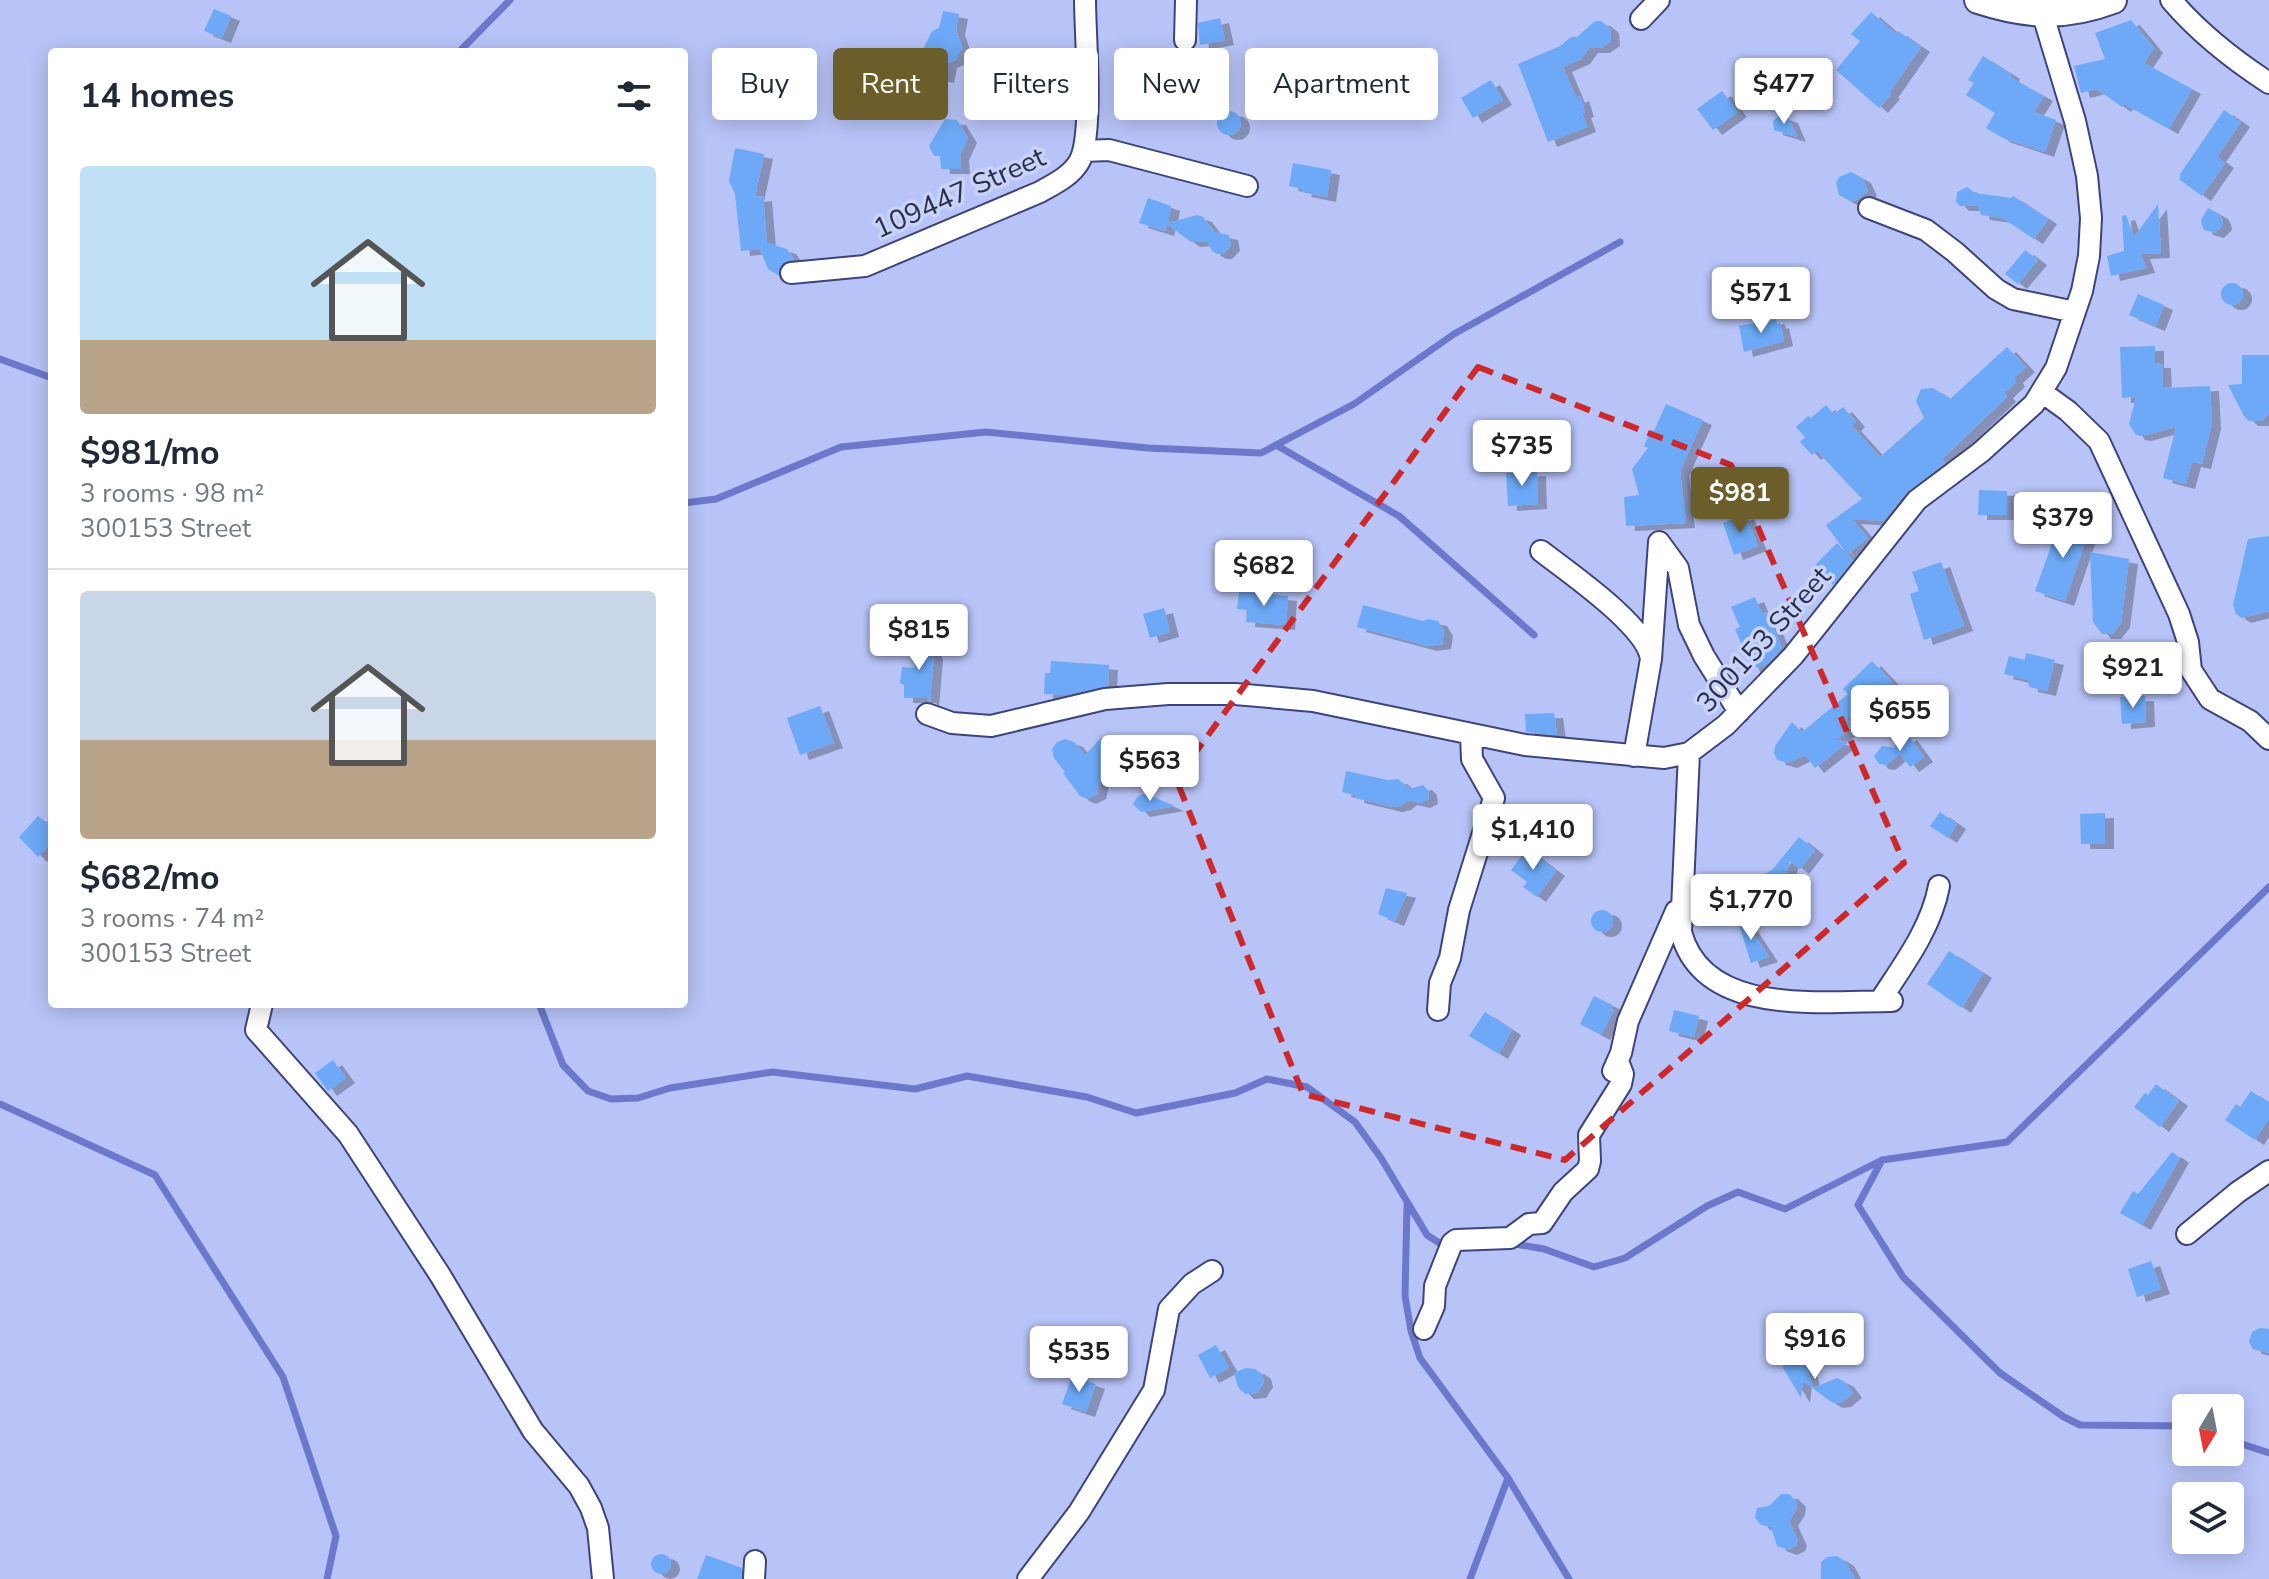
<!DOCTYPE html>
<meta charset="utf-8">
<style>
body{margin:0;font-family:"Nunito Sans",sans-serif;background:#f6f6f7;color:#1f2937;height:100vh;display:flex;flex-direction:column;font-size:30px;white-space:nowrap}
*{box-sizing:border-box;margin:0}
p{font-size:26px;color:#747a83}
.icon{flex:none;width:44px;height:44px;fill:none;stroke:currentColor;stroke-width:2;stroke-linecap:round;stroke-linejoin:round}
.map{position:relative;flex:1;overflow:hidden}
.side{position:absolute;left:48px;top:48px;width:640px;height:960px;display:flex;flex-direction:column;background:#fff;border-radius:8px;box-shadow:0 4px 20px #0003}
.side>*{flex:none}
.hud{position:absolute;left:712px;top:48px;width:760px;height:72px;display:flex;gap:16px}
.needle{width:52px;rotate:190deg}
.controls{position:absolute;left:2172px;top:1394px;display:grid;gap:16px}
.controls a{display:grid;place-items:center;width:72px;height:72px;border-radius:8px;background:#fff;box-shadow:0 4px 20px #0003;font-size:40px}
.price{position:absolute;translate:-50% -68px;padding:0 18px;border-radius:8px;background:#fff;color:#222;font-size:26px;line-height:52px;filter:drop-shadow(0 2px 4px #0008)}
.price::after{content:'';position:absolute;left:50%;top:48px;width:24px;height:18px;margin-left:-12px;background:inherit;clip-path:polygon(0 0,100% 0,50% 100%)}
.price.current{background:#6b5e2b;color:#fff}
ul{padding:0;list-style:none}
li{display:grid;align-content:center;gap:16px;height:424px;padding:0 32px}
li+li{border-top:2px solid #e0e1e3}
li span{display:grid;place-items:center;height:248px;border-radius:8px;color:#555}
li>.icon{margin-inline-start:auto}
span .icon{width:144px;height:144px;fill:#fffc;stroke-width:1}
li b{font-size:34px}
h2{display:flex;justify-content:space-between;align-items:center;height:96px;padding:0 32px;font-size:34px}
.tag{padding:0 28px;border-radius:8px;background:#fff;box-shadow:0 4px 20px #0003;font-size:28px;line-height:72px}
.tag.current{background:#6b5e2b;color:#fff}
.map>svg:first-child{display:block}
</style>
<div class="map">
<svg width="2269" height="1579" viewBox="0 0 2269 1579">
<defs>
<filter id="shadow"><feDropShadow dx="9" dy="5" stdDeviation="0" flood-color="#0004"/></filter>
</defs>
<rect width="100%" height="100%" fill="#b8c4f8"/>
<g fill="none" stroke-linecap="round" stroke-linejoin="round">
<!-- stream -->
<path stroke="#6b78cc" stroke-width="7" d="M 459,52 L 510,0
M 0,359 L 52,378
M 1276,445 L 1399,516 L 1534,635
M 684,503 L 716,499 L 841,447 L 986,432 L 1148,448 L 1261,453 L 1354,404 L 1454,334 L 1620,242
M 539,1004 L 563,1065 L 588,1091 L 611,1099 L 638,1098 L 670,1088 L 772,1072 L 915,1089 L 967,1076 L 1087,1097 L 1136,1113 L 1235,1093 L 1267,1079 L 1307,1087 L 1355,1122 L 1381,1158 L 1427,1235 L 1441,1244 L 1450,1243
M 0,1104 L 155,1175 L 283,1377 L 336,1536 L 327,1579
M 1882,1160 L 1858,1205 L 1903,1277 L 2000,1373 L 2064,1417 L 2080,1425 L 2186,1426
M 1407,1205 L 1405,1296 L 1411,1331 L 1420,1358 L 1508,1478 L 1569,1579
M 1510,1243 L 1544,1249 L 1594,1267 L 1625,1258 L 1707,1206 L 1738,1192 L 1785,1209 L 1882,1160 L 2007,1142 L 2269,887
M 2230,1440 L 2269,1453
M 1470,1579 L 1508,1478"/>
</g>
<!-- building -->
<path fill="#6da9f6" filter="url(#shadow)" d="M 214,9 L 231,16 L 222,38 L 204,31 Z
M 943,11 L 959,14 L 956,30 L 962,48 L 955,60 L 948,63 L 945,78 L 915,72 L 920,49 L 923,49 L 932,31 L 939,28 Z
M 1871,12 L 1896,34 L 1898,31 L 1921,47 L 1889,93 L 1891,94 L 1879,108 L 1836,70 L 1860,41 L 1851,34 Z
M 1220,18 L 1225,40 L 1200,45 L 1198,23 Z
M 2131,20 L 2154,48 L 2144,63 L 2192,89 L 2169,129 L 2124,104 L 2122,107 L 2097,89 L 2081,93 L 2074,66 L 2105,59 L 2095,33 Z
M 1595,21 L 1601,21 L 1610,28 L 1611,41 L 1601,48 L 1589,48 L 1581,59 L 1563,67 L 1576,98 L 1580,96 L 1585,112 L 1582,113 L 1587,127 L 1548,142 L 1518,64 L 1560,46 L 1571,37 L 1577,37 Z
M 1983,56 L 2011,74 L 2010,77 L 2044,96 L 2034,112 L 2056,120 L 2045,152 L 2003,138 L 1986,128 L 1995,113 L 1966,95 L 1974,83 L 1968,80 Z
M 1491,80 L 1503,100 L 1473,118 L 1461,98 Z
M 1722,91 L 1738,112 L 1713,130 L 1697,109 Z
M 2224,110 L 2241,122 L 2217,157 L 2225,163 L 2202,196 L 2180,180 L 2180,174 Z
M1217 123a12 12 0 1 1 24 0a12 12 0 1 1-24 0Z
M 1780,115 L 1789,118 L 1797,137 L 1774,130 L 1773,121 Z
M 945,119 L 957,120 L 968,138 L 960,155 L 961,169 L 941,169 L 940,156 L 934,156 L 929,146 Z
M 735,148 L 764,154 L 755,197 L 763,196 L 767,243 L 787,249 L 794,259 L 783,263 L 778,275 L 768,269 L 760,249 L 741,251 L 735,194 L 729,181 Z
M 1293,163 L 1331,170 L 1327,197 L 1302,192 L 1303,189 L 1289,186 Z
M 1851,172 L 1862,178 L 1868,191 L 1856,200 L 1850,201 L 1839,195 L 1836,183 L 1839,177 Z
M 1967,187 L 1975,193 L 2011,198 L 2013,196 L 2048,219 L 2034,239 L 2002,218 L 1981,215 L 1978,206 L 1960,206 L 1956,202 L 1957,192 Z
M 1148,198 L 1171,206 L 1168,223 L 1197,215 L 1203,217 L 1214,232 L 1229,235 L 1231,246 L 1223,254 L 1217,254 L 1212,251 L 1207,241 L 1191,242 L 1167,224 L 1165,231 L 1139,223 Z
M 2158,204 L 2161,253 L 2141,254 L 2146,268 L 2111,276 L 2107,256 L 2124,251 L 2122,216 L 2126,215 L 2134,237 Z
M 2208,208 L 2219,214 L 2222,219 L 2223,225 L 2215,233 L 2204,230 L 2202,225 L 2201,220 Z
M 2025,250 L 2038,260 L 2018,284 L 2005,274 Z
M2221 294a11 11 0 1 1 22 0a11 11 0 1 1-22 0Z
M 2138,294 L 2164,305 L 2156,326 L 2129,315 Z
M 1776,319 L 1777,324 L 1780,323 L 1784,341 L 1744,352 L 1739,326 Z
M 2155,346 L 2155,363 L 2162,363 L 2163,388 L 2210,386 L 2212,424 L 2202,464 L 2192,462 L 2186,484 L 2163,478 L 2176,427 L 2142,436 L 2136,435 L 2129,424 L 2136,397 L 2122,398 L 2120,347 Z
M 2007,347 L 2026,367 L 2014,378 L 2016,382 L 2004,393 L 2007,397 L 1942,459 L 1945,463 L 1907,492 L 1883,521 L 1852,519 L 1868,538 L 1847,554 L 1826,525 L 1862,499 L 1817,451 L 1812,455 L 1800,442 L 1805,437 L 1796,427 L 1808,416 L 1811,418 L 1826,405 L 1834,414 L 1843,407 L 1856,422 L 1852,426 L 1880,457 L 1924,418 L 1916,401 L 1921,389 L 1933,388 L 1950,399 Z
M 2242,355 L 2269,355 L 2269,413 L 2262,421 L 2249,421 L 2244,416 L 2228,385 L 2242,384 Z
M 1666,404 L 1703,420 L 1680,471 L 1686,523 L 1626,526 L 1624,497 L 1639,495 L 1632,469 L 1648,448 L 1644,446 L 1651,430 L 1654,431 Z
M 1537,471 L 1538,504 L 1508,506 L 1506,473 Z
M 1979,490 L 2007,491 L 2007,515 L 1978,515 Z
M 1745,514 L 1758,546 L 1734,555 L 1723,523 Z
M 2061,518 L 2090,528 L 2065,601 L 2035,591 Z
M 2269,536 L 2269,611 L 2242,618 L 2236,614 L 2233,605 L 2248,539 Z
M 1837,543 L 1853,560 L 1833,585 L 1814,566 Z
M 2090,552 L 2129,559 L 2121,623 L 2112,634 L 2102,634 L 2093,622 Z
M 1941,562 L 1964,626 L 1924,640 L 1910,594 L 1919,591 L 1912,572 Z
M 1239,591 L 1288,596 L 1286,625 L 1246,622 L 1247,610 L 1237,609 Z
M 1755,597 L 1762,614 L 1767,612 L 1782,648 L 1767,664 L 1752,669 L 1735,629 L 1740,627 L 1731,607 Z
M 1363,605 L 1423,621 L 1428,619 L 1438,621 L 1444,631 L 1442,644 L 1428,646 L 1357,627 Z
M 1164,608 L 1170,632 L 1150,638 L 1143,614 Z
M 917,640 L 930,643 L 934,655 L 930,702 L 927,698 L 904,698 L 904,685 L 900,683 L 902,667 L 915,668 L 909,651 Z
M 2026,653 L 2055,660 L 2047,691 L 2029,687 L 2028,680 L 2004,674 L 2009,656 L 2025,660 Z
M 1051,661 L 1109,665 L 1108,686 L 1067,695 L 1044,694 L 1045,673 L 1050,673 Z
M 1872,661 L 1892,682 L 1880,693 L 1877,690 L 1847,719 L 1853,726 L 1836,740 L 1848,742 L 1815,768 L 1805,755 L 1788,763 L 1777,760 L 1774,753 L 1775,746 L 1792,722 L 1802,732 L 1848,694 L 1843,689 Z
M 2145,696 L 2146,722 L 2122,724 L 2120,697 Z
M 820,706 L 834,743 L 800,755 L 787,718 Z
M 1554,713 L 1557,735 L 1526,732 L 1525,714 Z
M 1908,735 L 1924,757 L 1910,767 L 1900,754 L 1886,765 L 1879,764 L 1874,756 L 1882,746 L 1896,748 L 1894,746 Z
M 1102,737 L 1123,755 L 1100,781 L 1097,794 L 1087,799 L 1080,796 L 1063,773 L 1065,772 L 1054,758 L 1052,749 L 1057,742 L 1065,739 L 1074,742 L 1085,755 Z
M 1178,750 L 1187,758 L 1187,767 L 1182,773 L 1171,777 L 1164,769 L 1162,760 L 1170,751 Z
M 1346,771 L 1388,780 L 1398,779 L 1410,789 L 1423,785 L 1428,790 L 1429,799 L 1421,803 L 1408,800 L 1402,805 L 1393,807 L 1355,798 L 1355,795 L 1342,792 Z
M 1143,794 L 1146,794 L 1175,806 L 1141,812 L 1133,804 L 1137,797 Z
M 1940,812 L 1957,824 L 1948,838 L 1930,826 Z
M 2105,813 L 2105,844 L 2081,844 L 2080,814 Z
M 38,816 L 52,826 L 52,842 L 38,857 L 19,837 Z
M 1799,837 L 1815,850 L 1800,869 L 1790,861 L 1780,895 L 1772,899 L 1756,893 L 1759,877 L 1772,870 Z
M 1527,849 L 1556,871 L 1537,897 L 1523,887 L 1527,882 L 1511,870 Z
M 1386,888 L 1407,893 L 1395,921 L 1378,914 Z
M1591 921a11 11 0 1 1 22 0a11 11 0 1 1-22 0Z
M 1740,913 L 1769,957 L 1751,963 L 1736,915 Z
M 1949,951 L 1983,973 L 1962,1008 L 1927,984 Z
M 1594,996 L 1612,1005 L 1611,1009 L 1614,1010 L 1601,1035 L 1580,1024 Z
M 1674,1010 L 1699,1016 L 1694,1037 L 1669,1031 Z
M 1485,1012 L 1512,1030 L 1499,1054 L 1469,1036 Z
M 333,1060 L 346,1078 L 328,1091 L 315,1073 Z
M 2156,1084 L 2179,1101 L 2160,1127 L 2134,1107 L 2145,1093 L 2148,1095 Z
M 2251,1091 L 2269,1103 L 2269,1118 L 2255,1140 L 2225,1120 L 2236,1104 L 2240,1107 Z
M 2172,1152 L 2180,1158 L 2142,1225 L 2120,1213 L 2133,1191 L 2138,1194 Z
M 2151,1261 L 2161,1289 L 2137,1297 L 2128,1269 Z
M 2260,1328 L 2269,1329 L 2269,1353 L 2253,1349 L 2249,1342 L 2252,1332 Z
M 1216,1345 L 1229,1368 L 1210,1378 L 1198,1355 Z
M 1797,1355 L 1806,1363 L 1813,1388 L 1837,1378 L 1845,1382 L 1853,1393 L 1842,1402 L 1834,1403 L 1830,1401 L 1803,1381 L 1801,1398 L 1783,1368 L 1785,1360 Z
M 1246,1368 L 1255,1369 L 1262,1374 L 1264,1382 L 1257,1393 L 1245,1394 L 1238,1387 L 1234,1373 Z
M 1072,1376 L 1096,1384 L 1086,1412 L 1062,1404 Z
M 1781,1494 L 1789,1494 L 1797,1502 L 1796,1510 L 1789,1521 L 1798,1541 L 1796,1546 L 1788,1550 L 1777,1546 L 1771,1527 L 1761,1525 L 1755,1518 L 1757,1508 L 1769,1506 Z
M651 1564a10 10 0 1 1 20 0a10 10 0 1 1-20 0Z
M 706,1555 L 742,1568 L 741,1579 L 697,1579 Z
M 1837,1556 L 1845,1561 L 1855,1579 L 1821,1579 L 1821,1562 L 1827,1557 Z"/>
<g fill="none" stroke-linecap="round" stroke-linejoin="round">
<defs>
<path id="minor" d="M 2171,0 C 2200,34 2232,59 2269,83
M 1641,19 L 1659,0
M 1185,40 L 1186,0
M 1084,151 L 1109,150 L 1247,186
M 1869,208 L 1926,230 L 1955,252 L 1996,289 L 2013,299 L 2075,312
M 791,273 L 865,266 L 1040,192 C 1054,184 1071,176 1079,162 C 1094,137 1085,34 1085,0
M 2043,393 L 2068,411 L 2099,441 L 2179,614 L 2188,642 L 2191,670 L 2210,699 L 2250,721 L 2269,739
M 1541,551 C 1568,572 1647,626 1651,659 L 1634,756
M 1651,659 L 1659,542 L 1678,568 L 1689,625 L 1704,656 L 1739,712
M 927,714 L 952,723 L 991,726 L 1105,699 L 1168,694 L 1235,694 L 1313,701 L 1525,745 L 1664,758 L 1689,753 L 1726,725 L 1793,656 L 1917,500 L 1981,452 L 2034,404 L 2056,368 L 2082,291 L 2089,256 L 2091,218 L 2087,176 L 2075,121 L 2043,15
M 1689,753 L 1681,932 C 1703,1018 1824,1001 1892,1001
M 1880,1001 C 1903,965 1931,929 1939,886
M 262,1004 L 256,1030 L 348,1134 L 440,1275 L 533,1431 L 579,1486 L 591,1508 L 598,1528 L 603,1579
M 1438,1010 L 1440,983 L 1450,958 L 1459,910 L 1494,798 L 1472,759 L 1471,735
M 1613,1071 L 1621,1053 L 1628,1021 L 1676,911
M 2187,1234 L 2238,1192 L 2269,1171
M 1424,1329 L 1434,1306 L 1435,1286 L 1452,1243 L 1456,1240 L 1510,1238 L 1529,1224 L 1542,1223 L 1563,1192 L 1588,1169 L 1590,1161 L 1589,1135 L 1621,1084 L 1623,1074 L 1618,1061
M 754,1579 L 755,1561
M 1028,1579 L 1079,1512 L 1154,1390 L 1169,1309 L 1192,1284 L 1212,1271"/>
<path id="tertiary" d="M 1978,0 C 2027,16 2065,18 2113,0"/>
</defs>
<!-- minor casing -->
<use href="#minor" stroke="#3c447b" stroke-width="24"/>
<!-- tertiary casing -->
<use href="#tertiary" stroke="#3c447b" stroke-width="30"/>
<!-- minor -->
<use href="#minor" stroke="#fff" stroke-width="20"/>
<!-- tertiary -->
<use href="#tertiary" stroke="#fff" stroke-width="26"/>
</g>
<!-- marked area -->
<path fill="none" stroke="#cd282a" stroke-width="6" stroke-dasharray="16 10" stroke-linejoin="round" d="M 1478,367 L 1731,465 L 1904,863 L 1565,1160 L 1303,1094 L 1176,779 Z"/>
<g text-anchor="middle" stroke-width="7" stroke-linejoin="round" paint-order="stroke">
<!-- street labels -->
<g font-size="28" fill="#2a2f48" stroke="#c9d2f9">
<text transform="translate(959 192) rotate(-24)" y="10">109447 Street</text>
<text transform="translate(1763 639) rotate(-48)" y="10">300153 Street</text>
</g>
</g>
</svg>
<div class="controls">
<a><svg class="needle" viewBox="-14 -14 28 28"><path d="M0-13l5 13h-10z" fill="#e53935"/><path d="M0 13l5-13h-10z" fill="#747a83"/></svg></a>
<a><svg class="icon" aria-label="layers" viewBox="0 0 24 24"><path d="M12 4l9 5-9 5-9-5zM3 14l9 5 9-5"/></svg></a>
</div>
<b class="price" style="left:1784px;top:126px">$477</b>
<b class="price" style="left:1761px;top:335px">$571</b>
<b class="price" style="left:1522px;top:488px">$735</b>
<b class="price current" style="left:1740px;top:535px">$981</b>
<b class="price" style="left:2063px;top:560px">$379</b>
<b class="price" style="left:1264px;top:608px">$682</b>
<b class="price" style="left:919px;top:672px">$815</b>
<b class="price" style="left:2133px;top:710px">$921</b>
<b class="price" style="left:1900px;top:753px">$655</b>
<b class="price" style="left:1150px;top:803px">$563</b>
<b class="price" style="left:1533px;top:872px">$1,410</b>
<b class="price" style="left:1751px;top:942px">$1,770</b>
<b class="price" style="left:1815px;top:1381px">$916</b>
<b class="price" style="left:1079px;top:1394px">$535</b>
<div class="hud">
<a class="tag">Buy</a>
<a class="tag current">Rent</a>
<a class="tag">Filters</a>
<a class="tag">New</a>
<a class="tag">Apartment</a>
</div>
<section class="side">
<h2>14 homes<svg class="icon" aria-label="filters" viewBox="0 0 24 24"><path d="M4 7h16M4 17h16"/><circle cx="9" cy="7" r="2"/><circle cx="15" cy="17" r="2"/></svg></h2>
<ul>
<li><span style="background:linear-gradient(#bfe0f5 70%,#b9a48a 0)"><svg class="icon" aria-label="home" viewBox="0 0 24 24"><path d="M3 11l9-7 9 7M6 9v11h12V9"/></svg></span><div><b>$981/mo</b><p>3 rooms · 98 m²</p><p>300153 Street</p></div></li>
<li><span style="background:linear-gradient(#c9d6e8 60%,#b9a48a 0)"><svg class="icon" aria-label="home" viewBox="0 0 24 24"><path d="M3 11l9-7 9 7M6 9v11h12V9"/></svg></span><div><b>$682/mo</b><p>3 rooms · 74 m²</p><p>300153 Street</p></div></li>
</ul>
</section>
</div>
